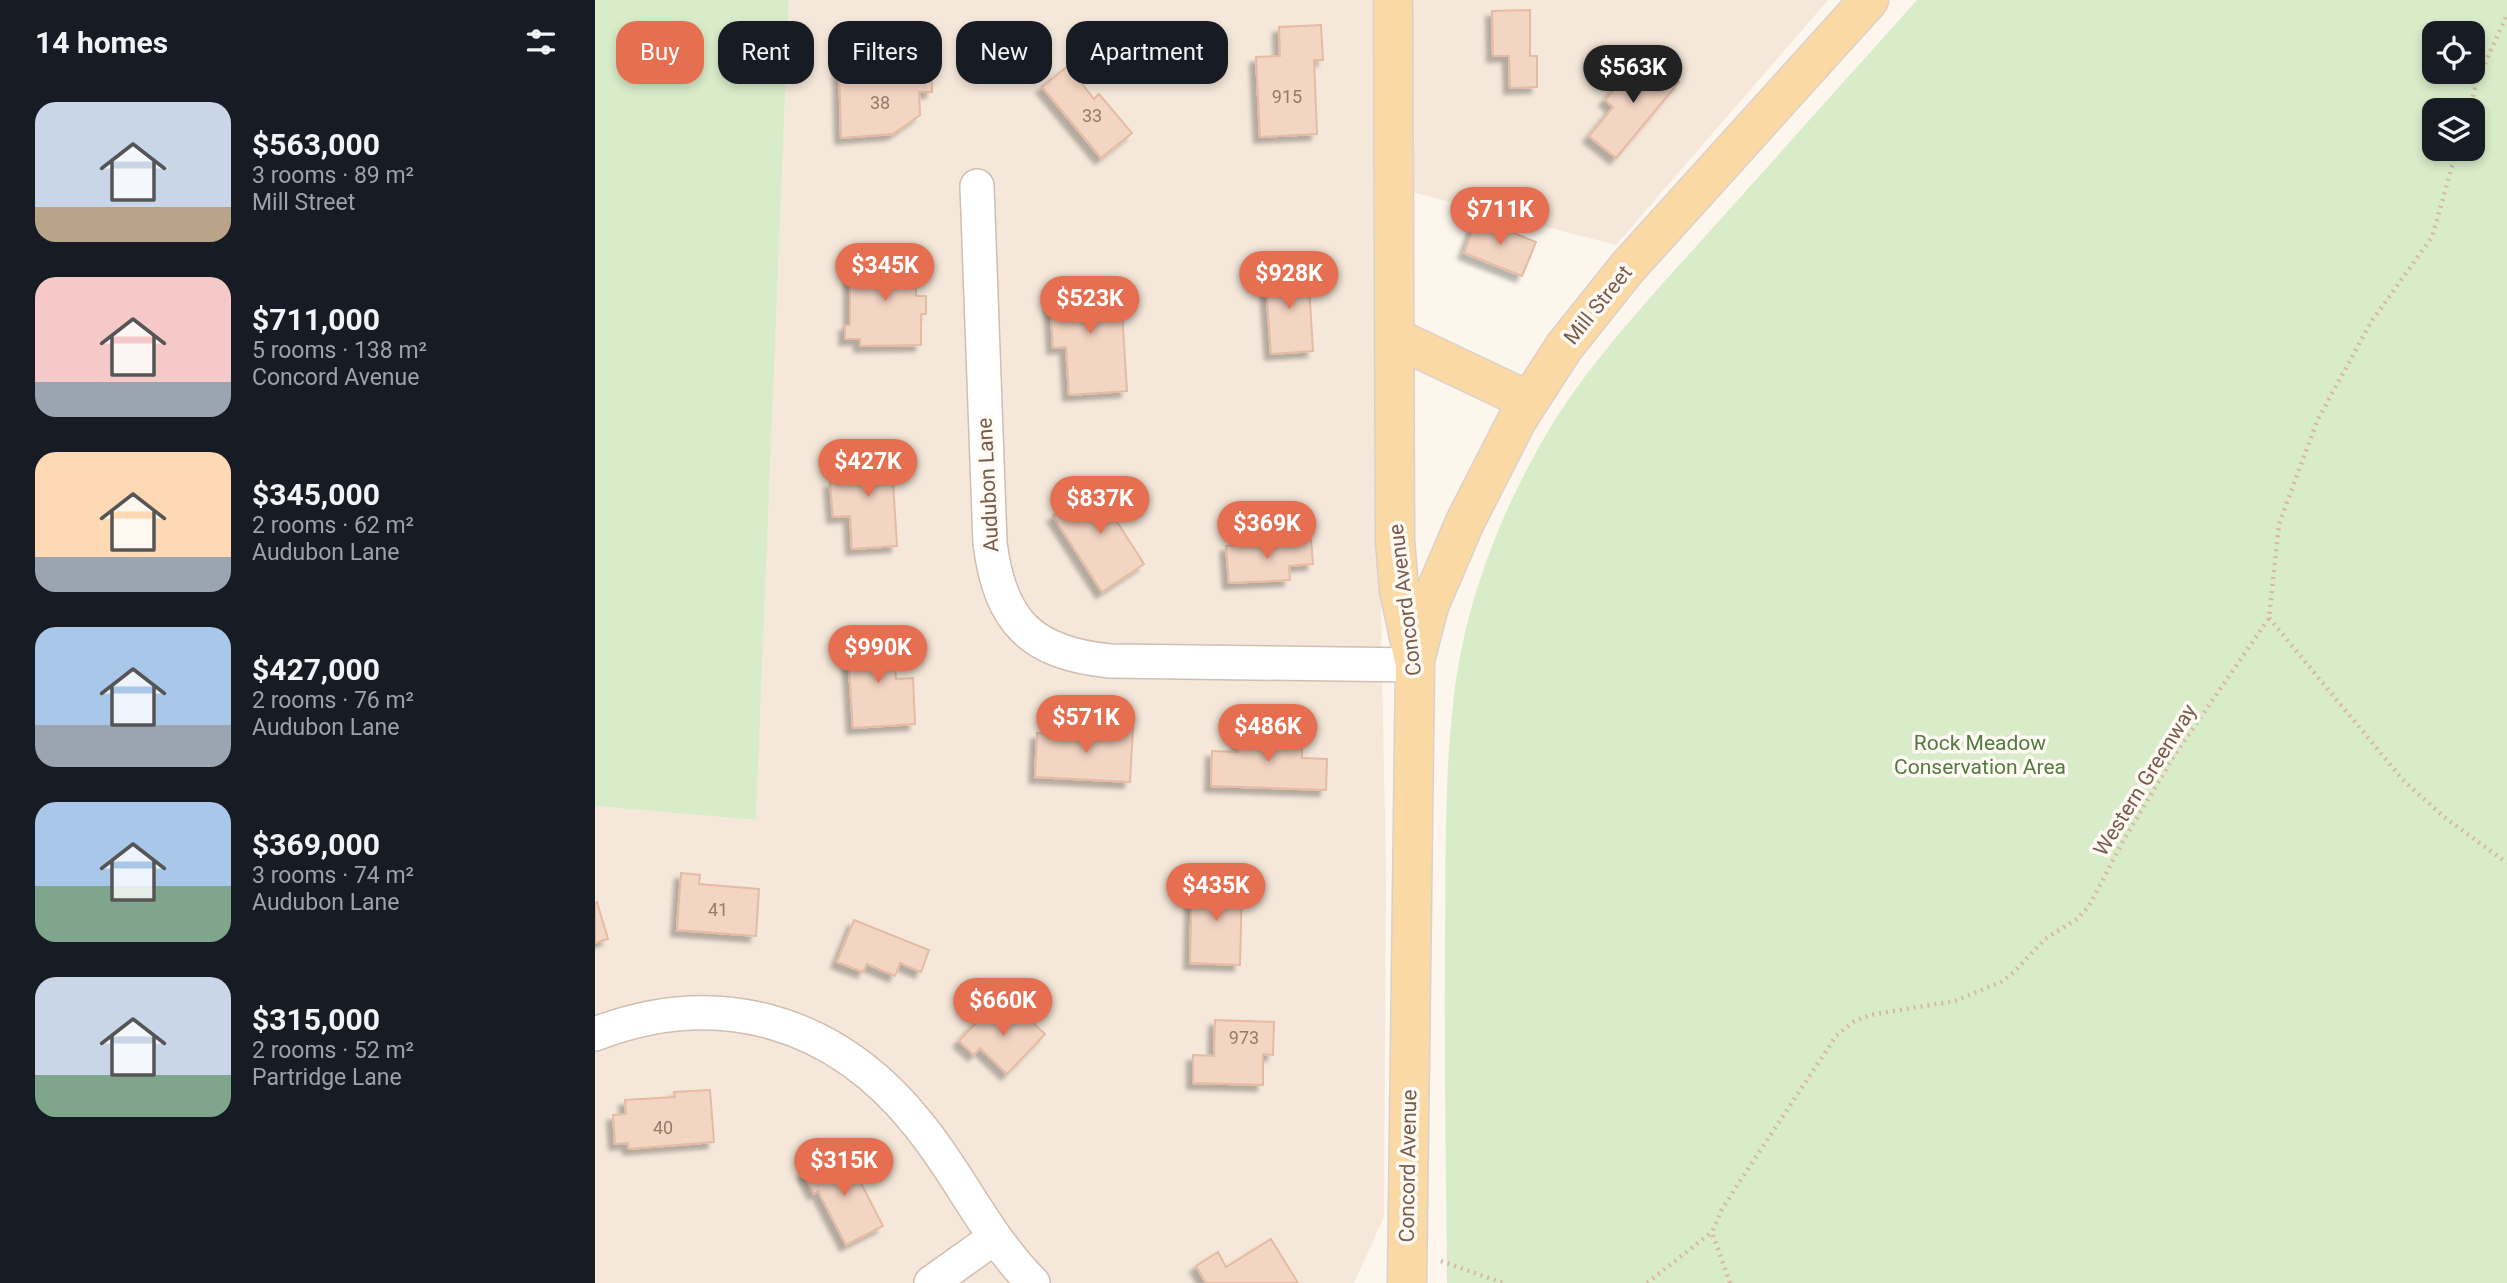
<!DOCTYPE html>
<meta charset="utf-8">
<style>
body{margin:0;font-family:Roboto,sans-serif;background:#242831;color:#f1f3f6;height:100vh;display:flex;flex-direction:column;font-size:26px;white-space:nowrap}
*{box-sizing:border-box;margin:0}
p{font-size:23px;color:#9ea1a6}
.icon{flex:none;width:38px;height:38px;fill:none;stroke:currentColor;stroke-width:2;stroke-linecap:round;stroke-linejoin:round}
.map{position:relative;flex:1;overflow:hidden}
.side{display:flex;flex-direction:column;background:#171b24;width:595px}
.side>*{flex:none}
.top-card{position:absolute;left:21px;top:21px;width:665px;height:63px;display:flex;gap:14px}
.fabs{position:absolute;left:1827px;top:21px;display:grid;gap:14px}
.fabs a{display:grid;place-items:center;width:63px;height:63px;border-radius:14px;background:#171b24;box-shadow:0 4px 10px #0003;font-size:35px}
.price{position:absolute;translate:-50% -60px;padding:0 16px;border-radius:24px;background:#e76f51;color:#fff;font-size:23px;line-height:46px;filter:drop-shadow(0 2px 4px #0008)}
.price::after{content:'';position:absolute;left:50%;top:42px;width:21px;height:16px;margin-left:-10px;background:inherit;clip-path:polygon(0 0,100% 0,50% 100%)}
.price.active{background:#222;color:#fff}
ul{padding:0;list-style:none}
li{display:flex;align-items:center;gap:21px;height:175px;padding:0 35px}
li span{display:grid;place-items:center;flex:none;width:196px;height:140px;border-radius:21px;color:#555}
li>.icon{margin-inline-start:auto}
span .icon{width:84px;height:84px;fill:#fffc;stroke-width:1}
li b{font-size:30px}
h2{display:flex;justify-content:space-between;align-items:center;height:84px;padding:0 35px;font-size:30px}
.pill{padding:0 24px;border-radius:21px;background:#171b24;box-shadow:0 4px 10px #0003;font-size:24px;line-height:63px}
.pill.active{background:#e76f51;color:#fff}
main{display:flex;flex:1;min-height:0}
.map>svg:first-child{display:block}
</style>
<main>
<section class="side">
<h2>14 homes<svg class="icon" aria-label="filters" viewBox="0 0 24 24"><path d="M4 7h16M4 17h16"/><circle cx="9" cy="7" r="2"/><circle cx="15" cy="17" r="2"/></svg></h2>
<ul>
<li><span style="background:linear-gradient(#c9d6e8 75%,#b9a48a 0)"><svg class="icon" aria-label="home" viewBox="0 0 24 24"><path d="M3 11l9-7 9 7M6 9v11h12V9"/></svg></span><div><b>$563,000</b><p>3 rooms · 89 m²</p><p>Mill Street</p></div></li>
<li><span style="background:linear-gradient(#f6c9c9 75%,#9aa5b1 0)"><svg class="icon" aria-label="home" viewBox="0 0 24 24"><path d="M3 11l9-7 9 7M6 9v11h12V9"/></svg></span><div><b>$711,000</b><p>5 rooms · 138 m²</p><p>Concord Avenue</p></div></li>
<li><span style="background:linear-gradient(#ffd9b3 75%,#9aa5b1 0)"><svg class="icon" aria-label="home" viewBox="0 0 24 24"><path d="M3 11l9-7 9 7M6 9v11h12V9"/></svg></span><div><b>$345,000</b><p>2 rooms · 62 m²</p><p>Audubon Lane</p></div></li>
<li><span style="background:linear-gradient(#a9c7e8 70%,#9aa5b1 0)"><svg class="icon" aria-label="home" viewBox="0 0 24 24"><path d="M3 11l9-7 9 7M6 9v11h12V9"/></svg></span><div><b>$427,000</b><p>2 rooms · 76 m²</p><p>Audubon Lane</p></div></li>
<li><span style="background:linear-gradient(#a9c7e8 60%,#7fa58c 0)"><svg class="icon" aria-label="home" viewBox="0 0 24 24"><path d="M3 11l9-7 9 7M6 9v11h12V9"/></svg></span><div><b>$369,000</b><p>3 rooms · 74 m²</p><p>Audubon Lane</p></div></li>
<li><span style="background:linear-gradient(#c9d6e8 70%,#7fa58c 0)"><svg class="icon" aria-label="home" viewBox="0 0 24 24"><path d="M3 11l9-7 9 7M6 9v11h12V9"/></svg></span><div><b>$315,000</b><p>2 rooms · 52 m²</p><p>Partridge Lane</p></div></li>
</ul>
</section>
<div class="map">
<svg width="1912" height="1283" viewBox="0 0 1912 1283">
<defs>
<filter id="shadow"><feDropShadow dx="-6" dy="6" stdDeviation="2" flood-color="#0004"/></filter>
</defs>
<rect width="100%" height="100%" fill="#fdf6ec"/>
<!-- residential -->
<path fill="#f5e8da" d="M 194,0 L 1233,0 L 1021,245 L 778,182 L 791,878 L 789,1217 L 759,1283 L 0,1283 L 0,806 L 161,820 Z"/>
<!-- green -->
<path fill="#d8ecc9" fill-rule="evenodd" d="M 0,0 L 194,0 L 161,820 L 0,806 Z
M 1322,0 L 1912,0 L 1912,1283 L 852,1283 C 851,1170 849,1057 850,943 C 851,864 849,784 858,705 C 868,603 909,501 963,415 C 1006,349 1062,290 1115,231 C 1184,154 1253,77 1322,0 ZM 1839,33 L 1878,33 L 1878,72 L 1839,72 ZM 1839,110 L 1878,110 L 1878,149 L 1839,149 Z"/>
<!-- building -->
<path fill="#f3d5c3" stroke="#e6bba3" stroke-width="2" filter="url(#shadow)" d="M 935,10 L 935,56 L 942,56 L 942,87 L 915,88 L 914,56 L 898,56 L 897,11 Z
M 726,25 L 728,60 L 719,60 L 722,134 L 665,137 L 661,57 L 685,56 L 684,27 Z
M 1050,54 L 1084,82 L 1021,158 L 994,136 L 1018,107 L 1010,100 Z
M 336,58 L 337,92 L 324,92 L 325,115 L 298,134 L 246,138 L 244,61 Z
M 473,66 L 499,99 L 504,94 L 537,133 L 506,158 L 447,87 Z
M 882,218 L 941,242 L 927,276 L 869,253 Z
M 321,258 L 321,296 L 331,296 L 331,314 L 326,314 L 326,345 L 265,346 L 265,339 L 250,339 L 250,325 L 255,325 L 255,259 Z
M 713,269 L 718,351 L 676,354 L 670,272 Z
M 525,281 L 532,391 L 474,395 L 471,347 L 458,348 L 454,286 Z
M 296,450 L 302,546 L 257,549 L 255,516 L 238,517 L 235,482 L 253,481 L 251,452 Z
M 514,480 L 530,506 L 517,514 L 549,564 L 507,592 L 458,516 Z
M 716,540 L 718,564 L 694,566 L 695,580 L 634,583 L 631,546 Z
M 298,636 L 301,679 L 318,678 L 320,724 L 258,728 L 252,639 Z
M 503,725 L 538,727 L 535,782 L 440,777 L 442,733 L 502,736 Z
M 644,733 L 707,735 L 707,758 L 732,759 L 731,790 L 616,786 L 617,751 L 643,752 Z
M 86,873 L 105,875 L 104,884 L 164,889 L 161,936 L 82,930 Z
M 597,881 L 647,883 L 645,965 L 595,963 Z
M 2,902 L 13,939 L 0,943 L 0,903 Z
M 259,920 L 334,950 L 326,972 L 305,963 L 300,976 L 272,964 L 268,972 L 242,962 Z
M 422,1008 L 450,1034 L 412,1074 L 385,1048 L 379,1055 L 364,1041 L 394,1009 L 408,1022 Z
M 620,1020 L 679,1022 L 678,1055 L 668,1054 L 668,1085 L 598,1083 L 598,1055 L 619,1056 Z
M 115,1090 L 119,1142 L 34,1149 L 33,1143 L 20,1144 L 18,1115 L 31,1114 L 30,1100 L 80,1097 L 79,1092 Z
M 250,1152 L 288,1226 L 251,1245 L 223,1191 L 219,1194 L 208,1172 Z
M 676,1239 L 703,1283 L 611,1283 L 601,1266 L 623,1252 L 631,1267 Z"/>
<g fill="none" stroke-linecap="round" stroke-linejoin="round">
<defs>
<path id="minor" d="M 382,186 L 395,543 C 405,622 436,653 515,661 L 820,665
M 0,1034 C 124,986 241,1021 323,1124 C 365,1175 391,1236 438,1283
M 336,1283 L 399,1238"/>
<path id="major" d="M 798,0 L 800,541 L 804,590 L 820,665 L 812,1283
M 801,338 L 934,401
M 821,656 L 834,606 L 870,522 L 922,420 L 969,347 L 1032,268 L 1274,0"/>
</defs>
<!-- minor casing -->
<use href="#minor" stroke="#d1beb0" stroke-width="36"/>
<!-- major casing -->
<use href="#major" stroke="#dad1cd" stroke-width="41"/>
<!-- path -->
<path stroke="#d9b8a5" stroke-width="4.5" stroke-dasharray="2 5" stroke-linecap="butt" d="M 1874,110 L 1883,78 L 1912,15
M 1674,618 L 1808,780 L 1849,817 L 1912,863
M 846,1261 L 908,1283
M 1052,1283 L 1117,1232
M 1135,1283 L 1117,1232 L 1127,1209 L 1145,1181 L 1241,1036 L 1258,1022 L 1275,1015 L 1360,1001 L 1406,982 L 1419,972 L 1450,939 L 1482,919 L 1494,906 L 1527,843 L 1577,759 L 1674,618 L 1684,524 L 1722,421 L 1776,322 L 1837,237 L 1862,149"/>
<!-- minor -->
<use href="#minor" stroke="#fff" stroke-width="33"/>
<!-- major -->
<use href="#major" stroke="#fbd9a5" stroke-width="38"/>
</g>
<g text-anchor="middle" stroke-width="7" stroke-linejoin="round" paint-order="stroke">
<!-- number labels -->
<g font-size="18" fill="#987a6a">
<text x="692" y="103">915</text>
<text x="285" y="109">38</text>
<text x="497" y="122">33</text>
<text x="123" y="916">41</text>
<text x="649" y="1044">973</text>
<text x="68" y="1134">40</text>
</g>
<!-- street labels -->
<g font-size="21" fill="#7a5c4d" stroke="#fffaf3">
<text transform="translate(1003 305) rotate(-51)" y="7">Mill Street</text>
<text transform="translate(393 485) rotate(-93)" y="7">Audubon Lane</text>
<text transform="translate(810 600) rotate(-97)" y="7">Concord Avenue</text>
<text transform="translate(1550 780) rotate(-58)" y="7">Western Greenway</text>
<text transform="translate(813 1166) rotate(-89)" y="7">Concord Avenue</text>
</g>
<!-- park labels -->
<g font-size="21" fill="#537a41" stroke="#fffaf3">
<text x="1385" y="750">Rock Meadow<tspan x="1385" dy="24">Conservation Area</tspan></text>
</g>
</g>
</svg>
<div class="fabs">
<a><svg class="icon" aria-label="locate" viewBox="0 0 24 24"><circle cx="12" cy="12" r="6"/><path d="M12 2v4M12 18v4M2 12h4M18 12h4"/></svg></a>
<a><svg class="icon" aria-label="layers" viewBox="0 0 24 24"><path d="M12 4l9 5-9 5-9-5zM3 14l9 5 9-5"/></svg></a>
</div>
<b class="price active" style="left:1038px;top:105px">$563K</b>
<b class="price" style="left:905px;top:247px">$711K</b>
<b class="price" style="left:290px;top:303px">$345K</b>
<b class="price" style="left:694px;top:311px">$928K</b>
<b class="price" style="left:495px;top:336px">$523K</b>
<b class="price" style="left:273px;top:499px">$427K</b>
<b class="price" style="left:505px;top:536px">$837K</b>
<b class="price" style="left:672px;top:561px">$369K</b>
<b class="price" style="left:283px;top:685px">$990K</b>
<b class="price" style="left:491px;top:755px">$571K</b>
<b class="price" style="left:673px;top:764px">$486K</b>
<b class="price" style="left:621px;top:923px">$435K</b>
<b class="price" style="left:408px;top:1038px">$660K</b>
<b class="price" style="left:249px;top:1198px">$315K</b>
<div class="top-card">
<a class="pill active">Buy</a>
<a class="pill">Rent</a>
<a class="pill">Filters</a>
<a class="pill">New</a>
<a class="pill">Apartment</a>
</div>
</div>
</main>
